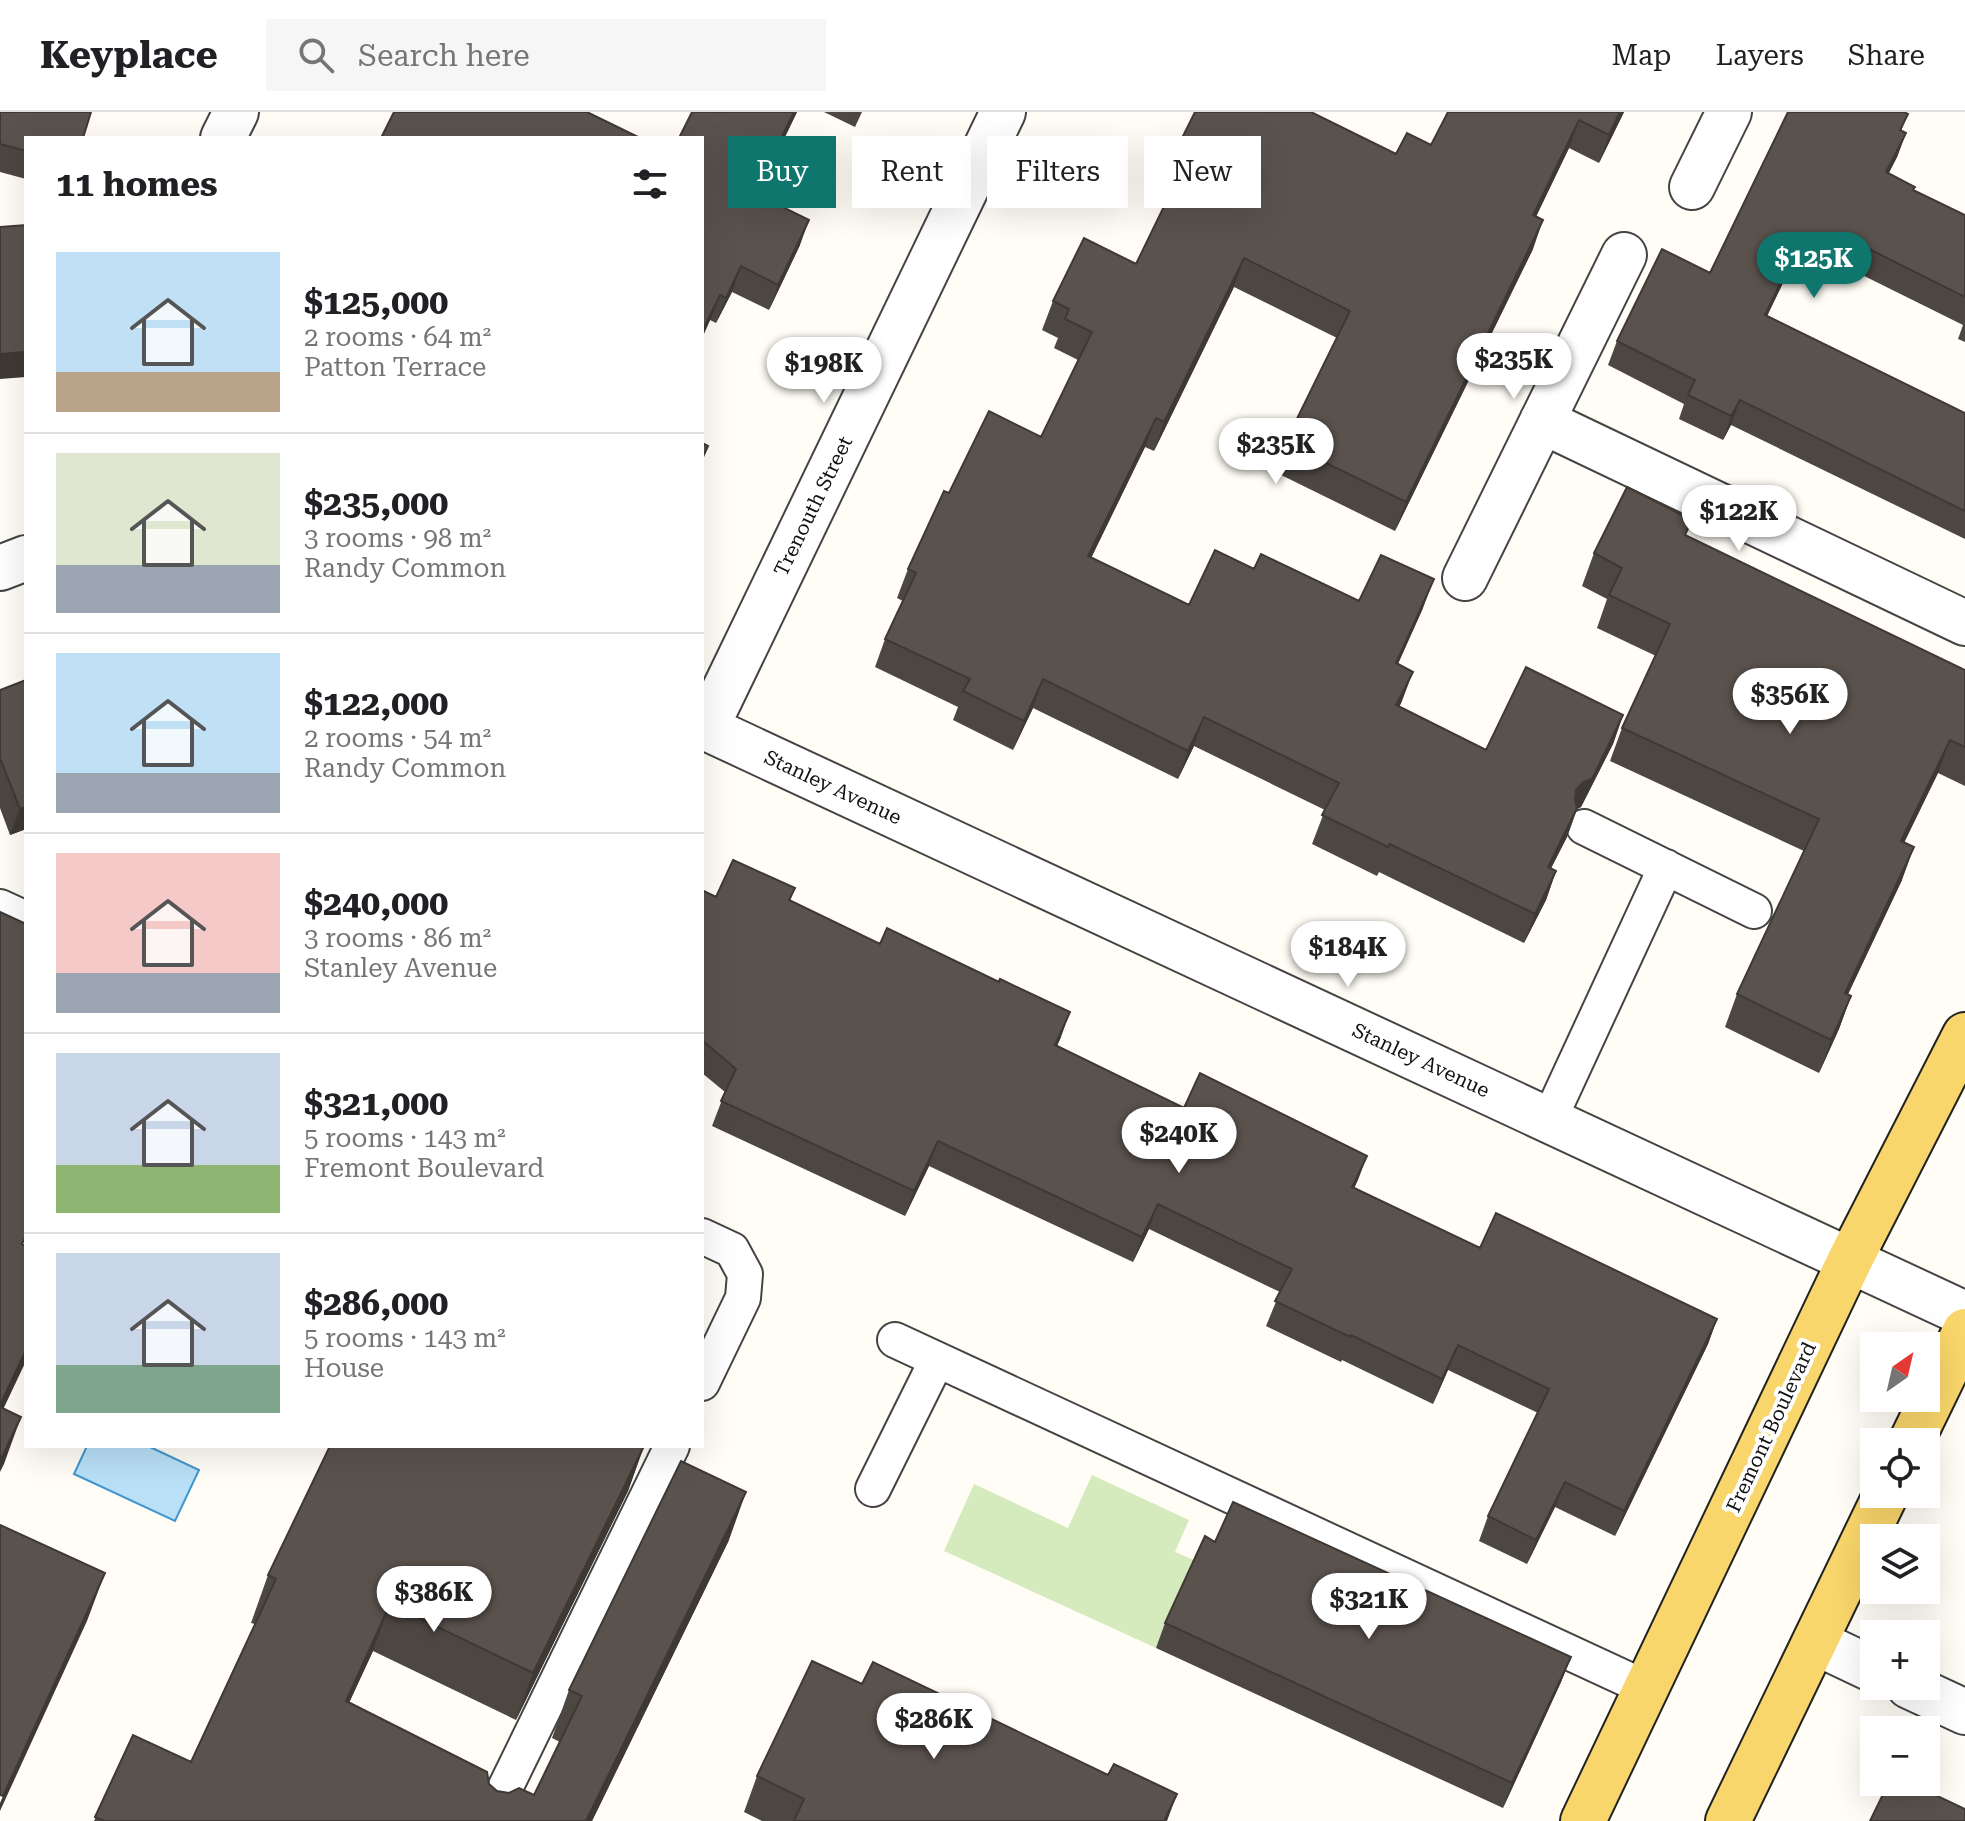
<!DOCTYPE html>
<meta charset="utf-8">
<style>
body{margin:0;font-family:"Roboto Serif",serif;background:#f6f6f6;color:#202124;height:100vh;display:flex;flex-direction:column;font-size:30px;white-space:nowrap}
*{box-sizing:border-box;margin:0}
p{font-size:26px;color:#757577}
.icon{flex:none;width:44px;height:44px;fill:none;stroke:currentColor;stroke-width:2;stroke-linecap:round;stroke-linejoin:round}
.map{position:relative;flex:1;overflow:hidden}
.drawer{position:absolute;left:24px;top:24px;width:680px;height:1312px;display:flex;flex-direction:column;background:#fff;border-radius:0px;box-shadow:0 8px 32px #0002}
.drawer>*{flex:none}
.top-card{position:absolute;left:728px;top:24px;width:760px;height:72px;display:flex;gap:16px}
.needle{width:52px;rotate:34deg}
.tools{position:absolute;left:1860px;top:1220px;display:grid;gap:16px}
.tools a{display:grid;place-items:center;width:80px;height:80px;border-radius:0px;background:#fff;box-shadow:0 8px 32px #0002;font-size:40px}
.price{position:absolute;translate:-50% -68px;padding:0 18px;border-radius:28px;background:#fff;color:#222;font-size:26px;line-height:52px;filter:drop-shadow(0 2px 4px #0008)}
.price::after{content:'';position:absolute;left:50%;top:48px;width:24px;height:18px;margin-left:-12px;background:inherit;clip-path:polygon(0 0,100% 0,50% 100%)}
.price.active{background:#0f766e;color:#fff}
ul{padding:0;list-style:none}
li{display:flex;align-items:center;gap:24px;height:200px;padding:0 32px}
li+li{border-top:2px solid #e0e0e0}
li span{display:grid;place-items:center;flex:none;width:224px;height:160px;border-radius:0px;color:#555}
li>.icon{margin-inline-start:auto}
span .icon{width:96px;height:96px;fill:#fffc;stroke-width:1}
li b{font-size:34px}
h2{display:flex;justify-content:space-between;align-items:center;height:96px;padding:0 32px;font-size:34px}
.tag{padding:0 28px;border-radius:0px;background:#fff;box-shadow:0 8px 32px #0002;font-size:28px;line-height:72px}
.tag.active{background:#0f766e;color:#fff}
header{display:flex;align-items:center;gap:48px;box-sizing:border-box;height:112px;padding:0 40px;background:#fff;border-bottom:2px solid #e0e0e0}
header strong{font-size:38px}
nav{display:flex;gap:44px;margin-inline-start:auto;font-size:28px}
.search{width:560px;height:72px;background:#f6f6f6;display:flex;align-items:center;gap:20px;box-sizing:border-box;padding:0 28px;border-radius:0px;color:#757577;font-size:30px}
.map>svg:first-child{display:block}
</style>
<header>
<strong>Keyplace</strong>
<div class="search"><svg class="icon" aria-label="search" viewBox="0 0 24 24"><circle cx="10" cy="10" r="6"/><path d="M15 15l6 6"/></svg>Search here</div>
<nav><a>Map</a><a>Layers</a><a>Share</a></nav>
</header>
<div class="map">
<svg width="1965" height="1709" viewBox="0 0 1965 1709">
<rect width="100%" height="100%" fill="#fffdf5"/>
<!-- green -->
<path fill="#d5ebbd" d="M 1092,1363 L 1189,1408 L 1175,1440 L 1196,1449 L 1156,1536 L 944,1439 L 974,1372 L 1068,1416 Z"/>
<!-- water -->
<path fill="#b9e0f7" stroke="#3f96cf" stroke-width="2" d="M 87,1334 L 148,1334 L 199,1358 L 175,1409 L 74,1362 Z"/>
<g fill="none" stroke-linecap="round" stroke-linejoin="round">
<defs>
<path id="service" d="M 1584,715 L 1754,799
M 0,795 L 26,807
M 1549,1008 L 1666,755
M 702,1124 L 732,1138 L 745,1162 L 743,1186 L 702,1271
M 895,1228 L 1646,1576
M 873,1377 L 937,1248
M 489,1709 L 672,1334"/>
<path id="minor" d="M 223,26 L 236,0
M 1692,75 L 1729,0
M 1542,309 L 1965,511
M 0,456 L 26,446
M 1465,466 L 1624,143
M 702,614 L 1965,1202
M 706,616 L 1003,0
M 1815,1530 L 1874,1558
M 1909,1574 L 1965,1600"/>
<path id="primary" d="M 1911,1330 L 1965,1219
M 1583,1709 L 1850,1148 L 1965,923
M 1728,1709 L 1886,1382"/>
</defs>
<!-- service casing -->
<use href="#service" stroke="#444" stroke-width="38"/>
<!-- minor casing -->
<use href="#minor" stroke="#444" stroke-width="48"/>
<!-- primary casing -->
<use href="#primary" stroke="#222" stroke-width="48"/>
<!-- service -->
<use href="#service" stroke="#fff" stroke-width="34"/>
<!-- minor -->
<use href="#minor" stroke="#fff" stroke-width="44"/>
<!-- primary -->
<use href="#primary" stroke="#f9d66b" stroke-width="44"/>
</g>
<!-- wall -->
<path fill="#4d4742" d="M 0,0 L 26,26 L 26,67 L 0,60 Z
M 797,0 L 757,83 L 800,133 L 769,198 L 732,180 L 716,211 L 710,208 L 702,226 L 702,26 Z
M 824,0 L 862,0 L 855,15 Z
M 1448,0 L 1624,0 L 1599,51 L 1569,36 L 1536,104 L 1533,137 L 1395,419 L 1275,360 L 1285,331 L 1337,226 L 1234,175 L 1154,339 L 1145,335 L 1091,446 L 1189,493 L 1254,457 L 1359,489 L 1423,496 L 1398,552 L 1402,589 L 1399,595 L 1486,638 L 1623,603 L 1613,632 L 1581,695 L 1577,697 L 1567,725 L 1551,756 L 1556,759 L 1546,788 L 1524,831 L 1379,760 L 1377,764 L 1312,732 L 1325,698 L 1194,634 L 1178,667 L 1033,596 L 1013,638 L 953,608 L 958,595 L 875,555 L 885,527 L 903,489 L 897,486 L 908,457 L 949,381 L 1041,325 L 1078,248 L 1054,236 L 1058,226 L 1042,218 L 1053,189 L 1136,152 L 1177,68 L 1167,63 L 1178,34 L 1396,42 L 1431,33 Z
M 1908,2 L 1901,19 L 1906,21 L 1897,45 L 1888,62 L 1914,79 L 1965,103 L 1965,230 L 1958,227 L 1963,213 L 1838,151 L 1830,167 L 1793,150 L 1767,204 L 1965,301 L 1965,427 L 1731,313 L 1723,328 L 1679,307 L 1684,292 L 1608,253 L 1617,229 L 1710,161 Z
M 1687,424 L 1965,558 L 1965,674 L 1938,661 L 1904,730 L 1902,768 L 1848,882 L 1851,884 L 1839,917 L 1819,961 L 1725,915 L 1737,882 L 1804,739 L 1610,649 L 1622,616 L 1656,544 L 1597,516 L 1607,487 L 1582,474 L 1594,441 Z
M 26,568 L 26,717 L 10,723 L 0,696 L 0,578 Z
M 795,776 L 790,789 L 1061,925 L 1057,934 L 1184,996 L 1367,1044 L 1354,1076 L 1480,1136 L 1717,1207 L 1708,1232 L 1615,1424 L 1555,1395 L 1527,1452 L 1479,1429 L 1488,1404 L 1538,1301 L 1448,1258 L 1433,1292 L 1342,1248 L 1341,1250 L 1266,1214 L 1280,1180 L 1149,1117 L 1133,1150 L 929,1054 L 905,1104 L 712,1014 L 725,980 L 702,961 L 702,778 L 716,785 Z
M 326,1334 L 644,1334 L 628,1379 L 516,1608 L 373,1539 L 349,1591 L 489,1672 L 497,1679 L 534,1683 L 560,1630 L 552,1626 L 569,1578 L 729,1428 L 592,1709 L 94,1709 L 133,1623 L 191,1650 L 255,1512 L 251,1511 L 268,1463 L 329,1335 Z
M 1215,1430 L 1571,1545 L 1561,1570 L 1503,1696 L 1156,1536 L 1165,1511 Z
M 862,1572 L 1167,1709 L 762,1709 L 744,1700 L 757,1664 Z"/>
<!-- shaded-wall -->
<path fill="#3f3936" d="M 794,0 L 797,0 L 745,107 L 754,81 Z
M 1620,0 L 1624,0 L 1599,51 L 1609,23 Z
M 1579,8 L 1569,36 L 1523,132 L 1533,103 Z
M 1906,21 L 1897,45 L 1877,85 L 1886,60 Z
M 809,108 L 800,133 L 769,198 L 778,173 Z
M 1543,108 L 1533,137 L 1395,419 L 1406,390 Z
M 1802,126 L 1793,150 L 1756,227 L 1765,203 Z
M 1847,126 L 1838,151 L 1830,167 L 1839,143 Z
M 1244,146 L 1234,175 L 1154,339 L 1164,310 Z
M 741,154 L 732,180 L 716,211 L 726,186 Z
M 720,183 L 710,208 L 702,226 L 702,220 Z
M 26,240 L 26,265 L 0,267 L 0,242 Z
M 1740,288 L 1731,313 L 1723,328 L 1731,304 Z
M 1156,306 L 1145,335 L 1078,473 L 1088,444 Z
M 1434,467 L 1423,496 L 1385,580 L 1396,551 Z
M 1413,560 L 1402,589 L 1386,622 L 1396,593 Z
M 1043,567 L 1033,596 L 1013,638 L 1024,609 Z
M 1623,603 L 1613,632 L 1581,695 L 1577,697 L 1567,725 L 1537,784 L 1548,755 L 1572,699 L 1576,678 Z
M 1204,605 L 1194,634 L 1178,667 L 1188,639 Z
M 1950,628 L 1938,661 L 1889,762 L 1901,729 Z
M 26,695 L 26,717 L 10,723 L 20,697 Z
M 1914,735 L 1902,768 L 1833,914 L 1845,881 Z
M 1556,759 L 1546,788 L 1524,831 L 1535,802 Z
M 1851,884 L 1839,917 L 1819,961 L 1831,928 Z
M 1070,900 L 1061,925 L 1046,958 L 1055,933 Z
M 938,1029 L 929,1054 L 905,1104 L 914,1079 Z
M 1367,1044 L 1358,1068 L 1343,1100 L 1352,1075 Z
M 1158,1092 L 1149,1117 L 1133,1150 L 1142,1125 Z
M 1717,1207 L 1708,1232 L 1615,1424 L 1624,1399 Z
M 1458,1233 L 1448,1258 L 1433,1292 L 1442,1267 Z
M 26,1238 L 26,1249 L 0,1304 L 0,1293 Z
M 21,1305 L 4,1352 L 0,1360 L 0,1349 Z
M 644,1334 L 628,1379 L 516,1608 L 533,1561 Z
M 1565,1370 L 1555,1395 L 1527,1452 L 1536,1428 Z
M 746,1380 L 729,1428 L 592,1709 L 586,1709 Z
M 105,1461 L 87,1509 L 0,1699 L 0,1691 L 3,1684 Z
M 390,1492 L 373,1539 L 328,1636 L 346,1589 Z
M 1571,1545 L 1561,1570 L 1503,1696 L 1512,1671 Z
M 1177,1682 L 1167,1709 L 1164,1709 Z"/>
<!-- building -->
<path fill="#5a524d" stroke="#3f3936" stroke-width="2" d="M 0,0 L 91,0 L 83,26 L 26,26 L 26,39 L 0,32 Z
M 394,0 L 587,0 L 640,26 L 381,26 Z
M 692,0 L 794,0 L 754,81 L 809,108 L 778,173 L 741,154 L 726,186 L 720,183 L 702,220 L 702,26 L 679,26 Z
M 1195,0 L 1311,0 L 1396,42 L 1407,21 L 1431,33 L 1448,0 L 1620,0 L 1609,23 L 1579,8 L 1533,103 L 1543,108 L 1406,390 L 1285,331 L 1350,199 L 1244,146 L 1164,310 L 1156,306 L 1088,444 L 1189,493 L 1215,438 L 1254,457 L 1261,442 L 1359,489 L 1381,443 L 1434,467 L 1396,551 L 1413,560 L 1396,593 L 1486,638 L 1526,555 L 1623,603 L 1592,667 L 1583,670 L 1576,678 L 1575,687 L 1577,696 L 1548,755 L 1556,759 L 1535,802 L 1390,732 L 1388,735 L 1322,703 L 1339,671 L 1204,605 L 1188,639 L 1043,567 L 1024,609 L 963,579 L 970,567 L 885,527 L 916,461 L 908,457 L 944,379 L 949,381 L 989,299 L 1041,325 L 1092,220 L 1065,207 L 1069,197 L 1053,189 L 1084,126 L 1136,152 L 1190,41 L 1178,34 Z
M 1788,0 L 1904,0 L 1908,2 L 1900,18 L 1906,21 L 1886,60 L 1915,75 L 1913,78 L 1965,103 L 1965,185 L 1847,126 L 1839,143 L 1802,126 L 1765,203 L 1965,301 L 1965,399 L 1740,288 L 1731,304 L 1688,283 L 1695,268 L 1617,229 L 1662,137 L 1710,161 Z
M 26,113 L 26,240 L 0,242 L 0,115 Z
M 702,331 L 708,334 L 702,347 Z
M 1627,375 L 1692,408 L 1685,423 L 1965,558 L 1965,635 L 1950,628 L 1901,729 L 1914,735 L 1845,881 L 1851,884 L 1831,928 L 1737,882 L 1819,707 L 1622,616 L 1670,512 L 1609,483 L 1622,456 L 1594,441 Z
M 26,568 L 26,695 L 20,697 L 0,646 L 0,578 Z
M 733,748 L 795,776 L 789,788 L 880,832 L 887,816 L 999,870 L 1000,867 L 1070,900 L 1055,933 L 1184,996 L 1200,961 L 1367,1044 L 1352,1075 L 1480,1136 L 1496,1101 L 1717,1207 L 1624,1399 L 1565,1370 L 1536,1428 L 1488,1404 L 1549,1277 L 1458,1233 L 1442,1267 L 1351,1223 L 1350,1225 L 1275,1189 L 1292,1157 L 1158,1092 L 1142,1125 L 938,1029 L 914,1079 L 721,989 L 736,957 L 702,928 L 702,778 L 716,785 Z
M 0,800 L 26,812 L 26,1124 L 22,1132 L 26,1134 L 26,1238 L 0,1293 Z
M 0,1295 L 21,1305 L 0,1349 Z
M 330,1334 L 644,1334 L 533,1561 L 390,1492 L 346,1589 L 487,1660 L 489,1672 L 497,1679 L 509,1681 L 519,1676 L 534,1683 L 582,1584 L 569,1578 L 681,1349 L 746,1380 L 586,1709 L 105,1709 L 95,1705 L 133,1623 L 191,1650 L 276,1467 L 268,1463 Z
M 1233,1390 L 1571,1545 L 1512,1671 L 1165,1511 L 1205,1424 L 1215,1430 Z
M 0,1413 L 105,1461 L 3,1684 L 0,1683 Z
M 812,1549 L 862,1572 L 873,1550 L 1108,1663 L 1114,1652 L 1177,1682 L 1164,1709 L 794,1709 L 804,1687 L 757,1664 Z
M 1889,1670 L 1908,1670 L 1965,1697 L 1965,1709 L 1870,1709 Z"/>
<g text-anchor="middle" stroke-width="8" stroke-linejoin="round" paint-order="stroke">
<!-- street labels -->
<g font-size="20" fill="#111" stroke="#fff">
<text transform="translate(813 394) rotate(-64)" y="7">Trenouth Street</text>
<text transform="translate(833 675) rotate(25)" y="7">Stanley Avenue</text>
<text transform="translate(1421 948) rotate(25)" y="7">Stanley Avenue</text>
<text transform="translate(1771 1315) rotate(-65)" y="7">Fremont Boulevard</text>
</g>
</g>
</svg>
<div class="tools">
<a><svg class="needle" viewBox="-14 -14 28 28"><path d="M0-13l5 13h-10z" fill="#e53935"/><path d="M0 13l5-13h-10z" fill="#757577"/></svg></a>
<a><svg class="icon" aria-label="locate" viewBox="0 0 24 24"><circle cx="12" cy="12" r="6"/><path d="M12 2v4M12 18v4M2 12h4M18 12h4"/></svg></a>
<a><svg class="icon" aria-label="layers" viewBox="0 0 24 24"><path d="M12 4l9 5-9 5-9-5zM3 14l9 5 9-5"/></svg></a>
<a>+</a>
<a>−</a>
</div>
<b class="price active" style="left:1814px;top:188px">$125K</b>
<b class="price" style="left:1514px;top:289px">$235K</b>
<b class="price" style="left:824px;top:293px">$198K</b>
<b class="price" style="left:1276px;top:374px">$235K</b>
<b class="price" style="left:1739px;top:441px">$122K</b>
<b class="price" style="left:1790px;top:624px">$356K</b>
<b class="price" style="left:1348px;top:877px">$184K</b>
<b class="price" style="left:1179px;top:1063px">$240K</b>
<b class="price" style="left:434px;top:1522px">$386K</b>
<b class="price" style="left:1369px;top:1529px">$321K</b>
<b class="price" style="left:934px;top:1649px">$286K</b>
<div class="top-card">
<a class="tag active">Buy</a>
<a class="tag">Rent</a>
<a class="tag">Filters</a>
<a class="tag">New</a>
</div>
<section class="drawer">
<h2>11 homes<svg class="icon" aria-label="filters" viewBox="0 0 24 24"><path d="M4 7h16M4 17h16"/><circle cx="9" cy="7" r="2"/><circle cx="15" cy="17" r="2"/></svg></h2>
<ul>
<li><span style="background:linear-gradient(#bfe0f5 75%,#b9a48a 0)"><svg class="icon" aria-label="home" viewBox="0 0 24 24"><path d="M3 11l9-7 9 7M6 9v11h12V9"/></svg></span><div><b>$125,000</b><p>2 rooms · 64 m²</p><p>Patton Terrace</p></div></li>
<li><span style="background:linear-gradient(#dfe7d0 70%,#9aa5b1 0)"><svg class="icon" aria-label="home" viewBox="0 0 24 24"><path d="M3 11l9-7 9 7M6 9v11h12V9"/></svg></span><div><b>$235,000</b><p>3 rooms · 98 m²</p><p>Randy Common</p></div></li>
<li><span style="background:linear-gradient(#bfe0f5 75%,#9aa5b1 0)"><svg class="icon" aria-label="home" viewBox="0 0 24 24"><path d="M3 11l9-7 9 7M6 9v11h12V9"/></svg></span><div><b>$122,000</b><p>2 rooms · 54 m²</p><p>Randy Common</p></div></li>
<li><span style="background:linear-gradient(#f6c9c9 75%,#9aa5b1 0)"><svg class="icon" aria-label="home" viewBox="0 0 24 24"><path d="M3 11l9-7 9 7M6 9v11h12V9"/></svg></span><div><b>$240,000</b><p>3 rooms · 86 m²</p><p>Stanley Avenue</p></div></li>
<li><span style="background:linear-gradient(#c9d6e8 70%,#8fb573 0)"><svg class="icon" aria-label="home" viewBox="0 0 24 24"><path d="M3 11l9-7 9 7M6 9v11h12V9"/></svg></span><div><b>$321,000</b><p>5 rooms · 143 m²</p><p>Fremont Boulevard</p></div></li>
<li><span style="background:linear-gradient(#c9d6e8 70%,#7fa58c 0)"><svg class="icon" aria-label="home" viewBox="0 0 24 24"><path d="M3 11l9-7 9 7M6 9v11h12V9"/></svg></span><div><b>$286,000</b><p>5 rooms · 143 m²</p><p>House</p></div></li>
</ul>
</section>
</div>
